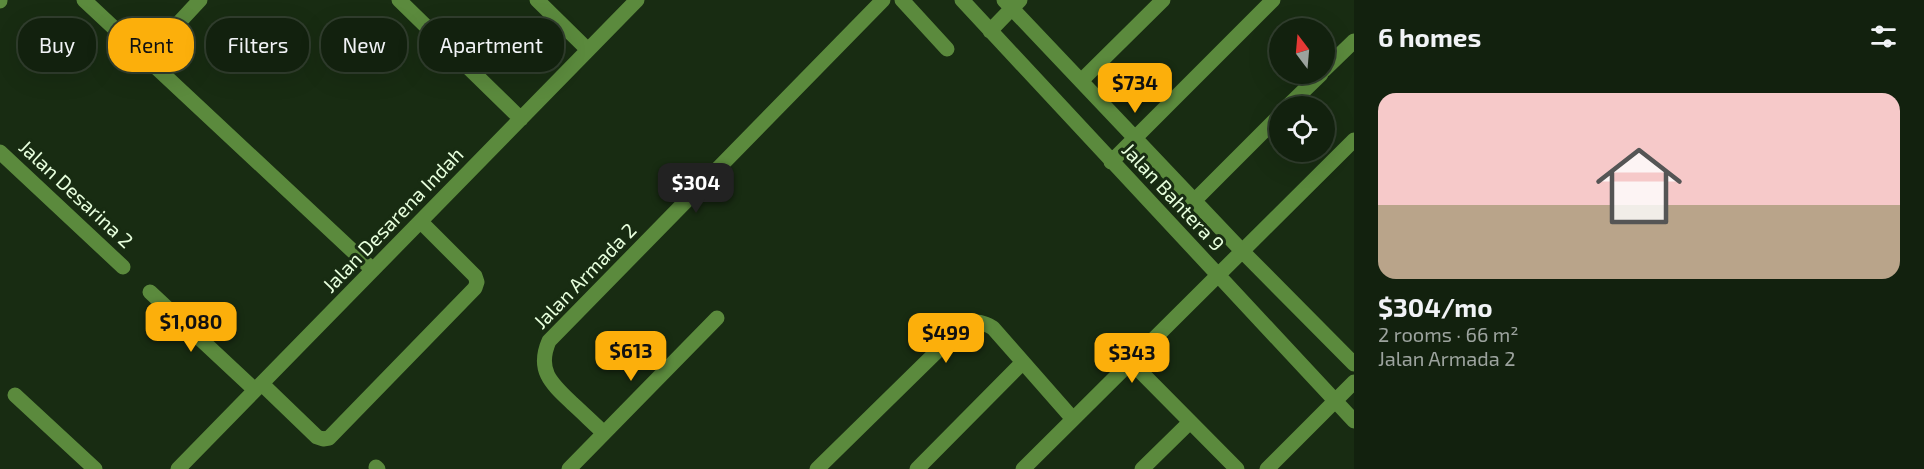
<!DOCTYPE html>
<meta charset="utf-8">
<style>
body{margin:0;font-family:"Exo 2",sans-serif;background:#1b2917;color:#f1f3f6;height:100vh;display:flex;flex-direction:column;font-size:22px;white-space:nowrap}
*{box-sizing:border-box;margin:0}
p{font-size:20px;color:#9ca39e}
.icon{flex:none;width:33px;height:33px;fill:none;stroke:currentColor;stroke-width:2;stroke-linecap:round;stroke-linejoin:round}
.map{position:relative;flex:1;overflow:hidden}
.side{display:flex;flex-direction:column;background:#12210e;width:570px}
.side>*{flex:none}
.guide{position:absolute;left:18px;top:18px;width:570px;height:54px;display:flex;gap:12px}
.needle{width:39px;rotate:344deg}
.tools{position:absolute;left:1269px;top:18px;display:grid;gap:12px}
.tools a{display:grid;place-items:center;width:66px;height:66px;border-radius:50%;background:#12210e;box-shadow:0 6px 24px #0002,0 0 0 2px #313e2e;font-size:30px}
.price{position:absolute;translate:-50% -51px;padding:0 14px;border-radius:12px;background:#fcaf0b;color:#111;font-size:20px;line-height:39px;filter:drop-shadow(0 2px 3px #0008)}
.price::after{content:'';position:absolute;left:50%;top:36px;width:18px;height:14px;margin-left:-9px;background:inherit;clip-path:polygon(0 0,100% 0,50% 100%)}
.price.selected{background:#222;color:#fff}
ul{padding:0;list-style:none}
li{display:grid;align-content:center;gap:12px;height:318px;padding:0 24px}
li+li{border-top:2px solid #313e2e}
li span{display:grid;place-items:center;height:186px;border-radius:18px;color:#555}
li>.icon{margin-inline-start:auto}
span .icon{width:108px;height:108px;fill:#fffc;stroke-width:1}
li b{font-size:26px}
h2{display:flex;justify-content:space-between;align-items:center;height:72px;padding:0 24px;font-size:26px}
.tag{padding:0 21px;border-radius:24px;background:#12210e;box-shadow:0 6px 24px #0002,0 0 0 2px #313e2e;font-size:21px;line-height:54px}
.tag.selected{background:#fcaf0b;color:#111}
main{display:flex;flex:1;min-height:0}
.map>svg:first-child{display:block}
</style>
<main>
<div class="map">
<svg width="1354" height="469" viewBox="0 0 1354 469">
<rect width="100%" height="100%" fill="#182c12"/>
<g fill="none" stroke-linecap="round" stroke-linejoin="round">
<!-- minor -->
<path stroke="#5b8a3d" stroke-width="15" d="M 84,0 L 373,270
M 399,0 L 521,119
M 537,0 L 588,50
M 902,0 L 947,49
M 962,0 L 1354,421
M 1004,0 L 1242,251 L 1354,364
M 0,1 L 0,0
M 990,31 L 1020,0
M 146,58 L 200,0
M 1324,70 L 1354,41
M 1081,81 L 1163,0
M 1288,106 L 1321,74
M 0,152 L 123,267
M 1111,162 L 1273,0
M 1194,201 L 1280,115
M 150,292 L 255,390
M 1131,362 L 1237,469
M 262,384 L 317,437 L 323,439 L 329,438 L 475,288 L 477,282 L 475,276 L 421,222
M 15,395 L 95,469
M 604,433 C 594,424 584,414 573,404 C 552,384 536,371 549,341 L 883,0
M 376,467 L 378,469
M 178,469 L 637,0
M 569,469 L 717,318
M 817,469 L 966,323 C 977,321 983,322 993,328 L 1073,419
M 917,469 L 1023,362
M 1023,469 L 1354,140
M 1142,469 L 1190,422
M 1267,469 L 1354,382"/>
</g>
<g text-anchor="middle" stroke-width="6" stroke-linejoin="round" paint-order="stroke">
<!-- street labels -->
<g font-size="20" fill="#e7ffdd" stroke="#182c12">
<text transform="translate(76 194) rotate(43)" y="7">Jalan Desarina 2</text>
<text transform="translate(1173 197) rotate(47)" y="7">Jalan Bahtera 9</text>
<text transform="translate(393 220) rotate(-46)" y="7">Jalan Desarena Indah</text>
<text transform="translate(585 276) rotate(-46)" y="7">Jalan Armada 2</text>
</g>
</g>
</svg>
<div class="tools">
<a><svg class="needle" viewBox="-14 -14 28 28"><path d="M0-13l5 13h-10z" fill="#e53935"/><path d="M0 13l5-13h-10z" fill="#9ca39e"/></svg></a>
<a><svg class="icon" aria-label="locate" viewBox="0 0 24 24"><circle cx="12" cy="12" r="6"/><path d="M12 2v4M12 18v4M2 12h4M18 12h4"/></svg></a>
</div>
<b class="price" style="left:1135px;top:114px">$734</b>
<b class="price selected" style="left:696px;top:214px">$304</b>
<b class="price" style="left:191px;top:353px">$1,080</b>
<b class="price" style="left:946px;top:364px">$499</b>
<b class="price" style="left:631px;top:382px">$613</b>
<b class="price" style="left:1132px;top:384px">$343</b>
<div class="guide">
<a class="tag">Buy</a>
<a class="tag selected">Rent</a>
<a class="tag">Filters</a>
<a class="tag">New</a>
<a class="tag">Apartment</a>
</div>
</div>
<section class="side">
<h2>6 homes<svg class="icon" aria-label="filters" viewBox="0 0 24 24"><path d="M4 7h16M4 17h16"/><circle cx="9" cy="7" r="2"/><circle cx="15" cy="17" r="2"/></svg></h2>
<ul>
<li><span style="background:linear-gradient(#f6c9c9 60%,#b9a48a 0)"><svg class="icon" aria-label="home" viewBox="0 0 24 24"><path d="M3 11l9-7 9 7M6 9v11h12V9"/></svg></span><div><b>$304/mo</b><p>2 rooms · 66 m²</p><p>Jalan Armada 2</p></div></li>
</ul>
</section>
</main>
